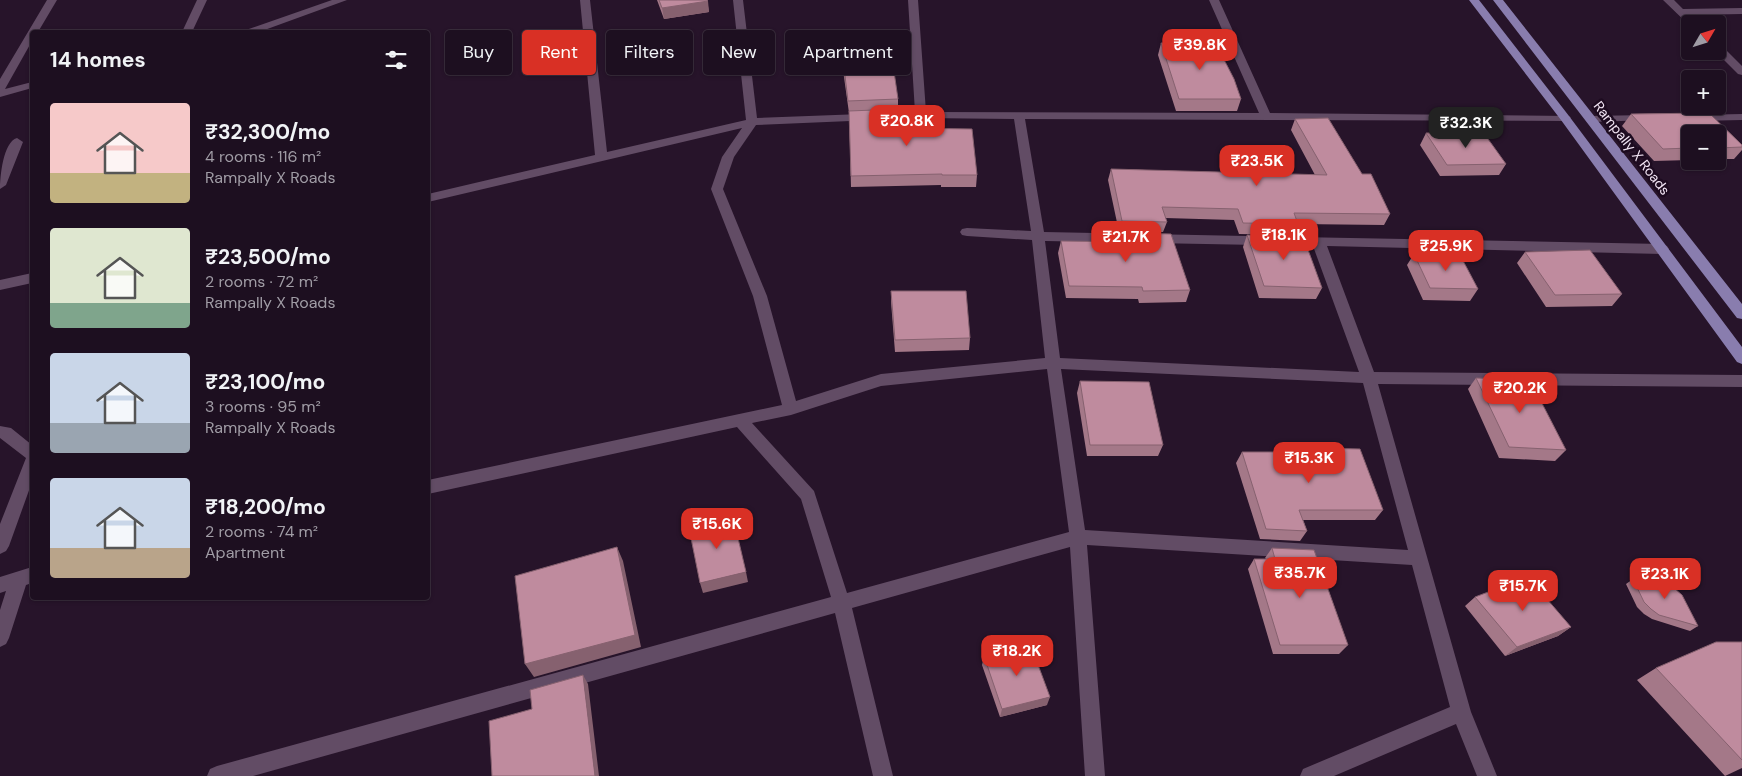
<!DOCTYPE html>
<meta charset="utf-8">
<style>
body{margin:0;font-family:"DM Sans",sans-serif;background:#251829;color:#f1f3f6;height:100vh;display:flex;flex-direction:column;font-size:19px;white-space:nowrap}
*{box-sizing:border-box;margin:0}
p{font-size:16px;color:#a09ca5}
.icon{flex:none;width:28px;height:28px;fill:none;stroke:currentColor;stroke-width:2;stroke-linecap:round;stroke-linejoin:round}
.map{position:relative;flex:1;overflow:hidden}
.details{position:absolute;left:30px;top:30px;width:400px;height:570px;display:flex;flex-direction:column;background:#1d0f20;border-radius:5px;box-shadow:0 1px 4px #0004,0 0 0 1px #3b2f3e}
.details>*{flex:none}
.top-card{position:absolute;left:445px;top:30px;width:475px;height:45px;display:flex;gap:10px}
.needle{width:32px;rotate:51deg}
.tools{position:absolute;left:1681px;top:15px;display:grid;gap:10px}
.tools a{display:grid;place-items:center;width:45px;height:45px;border-radius:5px;background:#1d0f20;box-shadow:0 1px 4px #0004,0 0 0 1px #3b2f3e;font-size:25px}
.price{position:absolute;translate:-50% -42px;padding:0 11px;border-radius:10px;background:#d93025;color:#fff;font-size:16px;line-height:32px;filter:drop-shadow(0 1px 2px #0008)}
.price::after{content:'';position:absolute;left:50%;top:30px;width:15px;height:11px;margin-left:-8px;background:inherit;clip-path:polygon(0 0,100% 0,50% 100%)}
.price.current{background:#222;color:#fff}
ul{padding:0;list-style:none}
li{display:flex;align-items:center;gap:15px;height:125px;padding:0 20px}
li span{display:grid;place-items:center;flex:none;width:140px;height:100px;border-radius:5px;color:#555}
li>.icon{margin-inline-start:auto}
span .icon{width:60px;height:60px;fill:#fffc;stroke-width:1}
li b{font-size:21px}
h2{display:flex;justify-content:space-between;align-items:center;height:60px;padding:0 20px;font-size:21px}
.tag{padding:0 18px;border-radius:5px;background:#1d0f20;box-shadow:0 1px 4px #0004,0 0 0 1px #3b2f3e;font-size:18px;line-height:45px}
.tag.current{background:#d93025;color:#fff}
.map>svg:first-child{display:block}
</style>
<div class="map">
<svg width="1742" height="776" viewBox="0 0 1742 776">
<rect width="100%" height="100%" fill="#27142a"/>
<g fill="none" stroke-linecap="round" stroke-linejoin="round">
<!-- minor -->
<path fill="#624c65" fill-rule="evenodd" d="M 47,0 L 57,0 L 38,32 L 32,32 L 32,41 L 5,89 L 32,82 L 32,88 L 0,97 L 0,79 Z
M 197,0 L 207,0 L 192,32 L 182,32 Z
M 332,0 L 347,0 L 259,32 L 245,32 L 246,30 Z
M 580,0 L 590,0 L 607,152 L 746,120 L 733,0 L 743,0 L 757,118 L 915,112 L 908,0 L 918,0 L 926,112 L 1259,113 L 1209,0 L 1219,0 L 1270,113 L 1569,116 L 1571,118 L 1565,121 L 1025,119 L 1044,232 L 1662,244 L 1667,246 L 1669,249 L 1667,252 L 1662,254 L 1327,246 L 1374,372 L 1742,375 L 1742,387 L 1378,384 L 1471,712 L 1497,776 L 1477,776 L 1456,724 L 1334,776 L 1300,776 L 1303,769 L 1450,707 L 1412,565 L 1087,545 L 1105,776 L 1085,776 L 1070,547 L 852,608 L 893,776 L 873,776 L 835,613 L 253,776 L 207,776 L 210,769 L 217,766 L 831,597 L 801,499 L 737,427 L 428,494 L 428,480 L 782,405 L 753,296 L 711,189 L 722,157 L 742,128 L 428,202 L 428,194 L 595,155 ZM 921,118 L 1014,119 L 1031,231 L 967,228 L 962,229 L 960,232 L 962,235 L 967,236 L 1032,240 L 1045,358 L 881,374 L 796,401 L 767,296 L 723,189 L 734,157 L 756,125 ZM 1045,241 L 1313,246 L 1359,372 L 1060,358 ZM 1047,369 L 1069,532 L 847,593 L 814,491 L 752,423 L 791,415 L 881,386 ZM 1061,369 L 1363,383 L 1408,550 L 1085,530 Z
M 1663,0 L 1674,0 L 1683,9 L 1742,8 L 1742,14 L 1689,15 L 1698,24 L 1690,24 L 1690,26 Z
M 1718,45 L 1722,46 L 1742,66 L 1742,75 L 1738,74 L 1715,51 L 1718,51 Z
M 1742,114 L 1742,120 L 1695,121 L 1689,118 L 1695,115 Z
M 1647,115 L 1653,118 L 1651,120 L 1591,122 L 1585,119 L 1591,116 Z
M 17,138 L 23,142 L 6,185 L 0,189 C 0,177 3,142 17,138 Z
M 32,273 L 32,283 L 0,290 L 0,280 Z
M 0,426 L 11,428 L 32,445 L 32,482 L 9,546 L 6,551 L 0,554 L 0,524 L 26,458 L 0,438 Z
M 32,567 L 32,583 L 26,585 L 9,638 L 6,644 L 0,647 L 0,610 L 6,591 L 0,593 L 0,577 Z"/>
<!-- major -->
<path fill="#897dae" fill-rule="evenodd" d="M 1469,0 L 1479,0 L 1569,116 L 1742,347 L 1742,364 L 1737,362 L 1561,120 Z
M 1493,0 L 1503,0 L 1742,304 L 1742,319 L 1737,318 Z"/>
</g>
<!-- wall -->
<path fill="#a47888" d="M 657,0 L 707,0 L 709,12 L 664,19 Z
M 1161,43 L 1241,99 L 1237,111 L 1176,111 L 1158,55 Z
M 843,59 L 898,99 L 898,109 L 902,128 L 977,175 L 976,187 L 941,187 L 941,185 L 851,187 L 849,113 L 843,70 Z
M 1709,113 L 1742,145 L 1742,150 L 1734,159 L 1718,159 L 1718,134 L 1690,134 L 1690,160 L 1654,161 L 1622,126 L 1631,114 Z
M 1295,119 L 1362,174 L 1390,214 L 1384,225 L 1298,224 L 1293,235 L 1239,234 L 1234,220 L 1165,218 L 1167,222 L 1163,232 L 1119,232 L 1108,180 L 1111,169 L 1315,175 L 1291,130 Z
M 1426,133 L 1506,164 L 1499,175 L 1440,176 L 1420,145 Z
M 1126,233 L 1190,290 L 1186,302 L 1139,303 L 1138,299 L 1066,298 L 1058,253 L 1061,241 L 1123,242 Z
M 1247,235 L 1322,288 L 1316,299 L 1259,298 L 1243,247 Z
M 1525,252 L 1622,294 L 1612,306 L 1546,307 L 1517,263 Z
M 1414,254 L 1478,289 L 1470,301 L 1423,300 L 1407,265 Z
M 891,291 L 970,338 L 969,350 L 895,352 L 891,302 Z
M 1476,378 L 1566,450 L 1555,461 L 1499,458 L 1468,389 Z
M 1080,381 L 1163,445 L 1158,456 L 1087,456 L 1077,393 Z
M 1313,448 L 1383,510 L 1375,520 L 1303,520 L 1307,531 L 1300,541 L 1260,539 L 1236,463 L 1242,452 L 1311,452 Z
M 1272,548 L 1348,645 L 1339,654 L 1273,654 L 1248,569 L 1254,559 L 1266,559 L 1265,558 Z
M 1633,579 L 1698,626 L 1690,631 L 1652,619 L 1644,614 L 1637,607 L 1626,584 Z
M 1475,597 L 1571,627 L 1558,636 L 1505,656 L 1465,606 Z
M 1742,642 L 1742,768 L 1725,776 L 1637,680 L 1656,668 Z
M 984,656 L 1047,705 L 1000,717 L 982,665 Z"/>
<!-- shaded-wall -->
<path fill="#86616f" d="M 708,1 L 709,12 L 664,19 L 662,8 Z
M 617,547 L 623,561 L 641,647 L 534,677 L 525,664 Z
M 746,572 L 748,582 L 703,593 L 700,583 Z
M 1571,627 L 1558,636 L 1505,656 L 1517,647 Z
M 583,675 L 588,684 L 599,776 L 595,776 Z
M 1050,697 L 1047,705 L 1000,717 L 1002,709 Z"/>
<!-- building -->
<path fill="#bf8b9e" stroke="#86616f" d="M 659,0 L 707,0 L 708,1 L 662,8 Z
M 1215,42 L 1234,79 L 1241,99 L 1179,99 L 1161,43 Z
M 892,58 L 898,99 L 848,101 L 843,59 Z
M 899,109 L 902,128 L 972,129 L 977,175 L 942,175 L 942,174 L 851,176 L 849,111 Z
M 1709,113 L 1742,145 L 1742,147 L 1718,148 L 1718,134 L 1690,134 L 1690,148 L 1663,149 L 1631,114 Z
M 1328,118 L 1362,174 L 1371,174 L 1390,214 L 1294,213 L 1298,224 L 1243,223 L 1238,209 L 1162,207 L 1167,222 L 1122,221 L 1111,169 L 1327,175 L 1295,119 Z
M 1483,132 L 1506,164 L 1447,165 L 1426,133 Z
M 1126,233 L 1171,234 L 1190,290 L 1143,291 L 1142,287 L 1069,286 L 1061,241 L 1129,242 Z
M 1247,235 L 1303,236 L 1322,288 L 1264,286 Z
M 1590,250 L 1622,294 L 1555,295 L 1525,252 Z
M 1414,254 L 1460,255 L 1478,289 L 1430,288 Z
M 891,291 L 966,291 L 970,338 L 895,340 Z
M 1476,378 L 1530,380 L 1566,450 L 1509,447 Z
M 1080,381 L 1149,382 L 1163,445 L 1090,445 Z
M 1313,448 L 1360,449 L 1383,510 L 1299,510 L 1307,531 L 1266,529 L 1242,452 L 1314,452 Z
M 733,517 L 746,572 L 700,583 L 689,528 Z
M 617,547 L 635,635 L 525,664 L 515,576 Z
M 1272,548 L 1314,550 L 1348,645 L 1280,645 L 1254,559 L 1275,559 Z
M 1528,577 L 1571,627 L 1517,647 L 1475,597 Z
M 1633,579 L 1657,580 L 1674,588 L 1682,595 L 1698,626 L 1659,615 L 1651,609 L 1644,602 Z
M 1716,642 L 1742,642 L 1742,760 L 1656,668 Z
M 1031,646 L 1050,697 L 1002,709 L 984,656 Z
M 583,675 L 595,776 L 492,776 L 489,721 L 532,709 L 530,690 Z"/>
<g text-anchor="middle" stroke-width="5" stroke-linejoin="round" paint-order="stroke">
<!-- street labels -->
<g font-size="14" fill="#f2e5f4" stroke="#1d0b20">
<text transform="translate(1632 148) rotate(52)" y="5">Rampally X Roads</text>
</g>
</g>
</svg>
<div class="tools">
<a><svg class="needle" viewBox="-14 -14 28 28"><path d="M0-13l5 13h-10z" fill="#e53935"/><path d="M0 13l5-13h-10z" fill="#a09ca5"/></svg></a>
<a>+</a>
<a>−</a>
</div>
<b class="price" style="left:1200px;top:71px">₹39.8K</b>
<b class="price" style="left:907px;top:147px">₹20.8K</b>
<b class="price current" style="left:1466px;top:149px">₹32.3K</b>
<b class="price" style="left:1257px;top:187px">₹23.5K</b>
<b class="price" style="left:1284px;top:261px">₹18.1K</b>
<b class="price" style="left:1126px;top:263px">₹21.7K</b>
<b class="price" style="left:1446px;top:272px">₹25.9K</b>
<b class="price" style="left:1520px;top:414px">₹20.2K</b>
<b class="price" style="left:1309px;top:484px">₹15.3K</b>
<b class="price" style="left:717px;top:550px">₹15.6K</b>
<b class="price" style="left:1300px;top:599px">₹35.7K</b>
<b class="price" style="left:1665px;top:600px">₹23.1K</b>
<b class="price" style="left:1523px;top:612px">₹15.7K</b>
<b class="price" style="left:1017px;top:677px">₹18.2K</b>
<div class="top-card">
<a class="tag">Buy</a>
<a class="tag current">Rent</a>
<a class="tag">Filters</a>
<a class="tag">New</a>
<a class="tag">Apartment</a>
</div>
<section class="details">
<h2>14 homes<svg class="icon" aria-label="filters" viewBox="0 0 24 24"><path d="M4 7h16M4 17h16"/><circle cx="9" cy="7" r="2"/><circle cx="15" cy="17" r="2"/></svg></h2>
<ul>
<li><span style="background:linear-gradient(#f6c9c9 70%,#c2b280 0)"><svg class="icon" aria-label="home" viewBox="0 0 24 24"><path d="M3 11l9-7 9 7M6 9v11h12V9"/></svg></span><div><b>₹32,300/mo</b><p>4 rooms · 116 m²</p><p>Rampally X Roads</p></div></li>
<li><span style="background:linear-gradient(#dfe7d0 75%,#7fa58c 0)"><svg class="icon" aria-label="home" viewBox="0 0 24 24"><path d="M3 11l9-7 9 7M6 9v11h12V9"/></svg></span><div><b>₹23,500/mo</b><p>2 rooms · 72 m²</p><p>Rampally X Roads</p></div></li>
<li><span style="background:linear-gradient(#c9d6e8 70%,#9aa5b1 0)"><svg class="icon" aria-label="home" viewBox="0 0 24 24"><path d="M3 11l9-7 9 7M6 9v11h12V9"/></svg></span><div><b>₹23,100/mo</b><p>3 rooms · 95 m²</p><p>Rampally X Roads</p></div></li>
<li><span style="background:linear-gradient(#c9d6e8 70%,#b9a48a 0)"><svg class="icon" aria-label="home" viewBox="0 0 24 24"><path d="M3 11l9-7 9 7M6 9v11h12V9"/></svg></span><div><b>₹18,200/mo</b><p>2 rooms · 74 m²</p><p>Apartment</p></div></li>
</ul>
</section>
</div>
